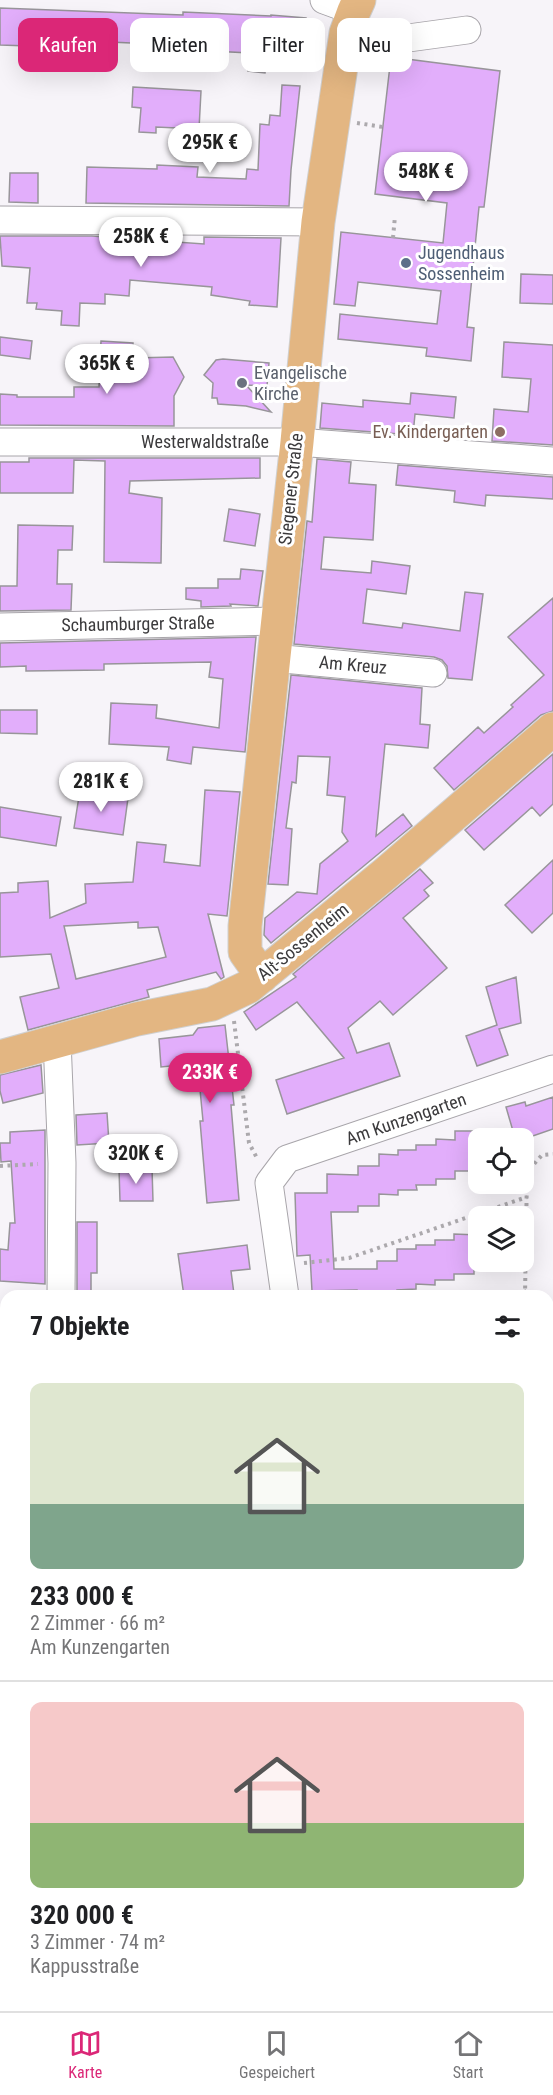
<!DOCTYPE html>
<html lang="de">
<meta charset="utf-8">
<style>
body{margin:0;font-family:"Roboto Condensed",sans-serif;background:#f2f2f2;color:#202124;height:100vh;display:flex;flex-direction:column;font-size:22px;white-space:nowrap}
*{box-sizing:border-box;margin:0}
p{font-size:20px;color:#757577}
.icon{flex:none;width:33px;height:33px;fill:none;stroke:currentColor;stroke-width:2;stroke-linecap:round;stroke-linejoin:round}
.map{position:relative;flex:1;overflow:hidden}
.drawer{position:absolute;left:0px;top:1290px;width:554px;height:722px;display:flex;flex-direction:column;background:#fff;border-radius:18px 18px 0 0;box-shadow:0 6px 24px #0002}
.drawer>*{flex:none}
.hud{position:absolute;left:18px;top:18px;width:518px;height:54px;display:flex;gap:12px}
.tools{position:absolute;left:468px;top:1128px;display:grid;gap:12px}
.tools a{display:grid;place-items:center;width:66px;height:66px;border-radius:12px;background:#fff;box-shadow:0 6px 24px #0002;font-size:30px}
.price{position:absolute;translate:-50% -51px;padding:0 14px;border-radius:21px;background:#fff;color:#222;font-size:20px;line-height:39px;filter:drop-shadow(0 2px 3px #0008)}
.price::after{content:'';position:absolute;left:50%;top:36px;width:18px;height:14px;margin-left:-9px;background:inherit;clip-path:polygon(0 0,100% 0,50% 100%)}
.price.current{background:#db2777;color:#fff}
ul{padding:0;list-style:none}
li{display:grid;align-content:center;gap:12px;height:318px;padding:0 30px}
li+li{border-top:2px solid #e0e0e0}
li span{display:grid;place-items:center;height:186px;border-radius:12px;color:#555}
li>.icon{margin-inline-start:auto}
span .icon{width:108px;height:108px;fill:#fffc;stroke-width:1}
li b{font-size:26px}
h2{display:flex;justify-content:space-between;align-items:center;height:72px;padding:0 30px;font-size:26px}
.pill{padding:0 21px;border-radius:12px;background:#fff;box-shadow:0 6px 24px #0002;font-size:21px;line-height:54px}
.pill.current{background:#db2777;color:#fff}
.tabs{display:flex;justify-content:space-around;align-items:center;height:84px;border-top:2px solid #e0e0e0;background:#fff;font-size:16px;color:#757577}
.tabs a{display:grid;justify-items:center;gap:3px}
.tabs .current{color:#db2777}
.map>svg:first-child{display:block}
</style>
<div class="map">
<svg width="553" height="2011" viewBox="0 0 553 2011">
<rect width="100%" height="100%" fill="#f7f4f9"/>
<!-- green -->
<path fill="#95dcab" d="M 548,1433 L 553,1434 L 553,1537 L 548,1535 Z
M 548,1580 L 553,1582 L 553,2011 L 0,2011 L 0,1648 L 6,1643 L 6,2006 L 548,2006 Z"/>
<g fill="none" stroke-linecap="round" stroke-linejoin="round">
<!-- stream -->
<path stroke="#9bc3fe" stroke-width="7" d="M 548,1558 L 553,1559"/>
</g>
<!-- building -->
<path fill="#e2aefb" stroke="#98959a" stroke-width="1.5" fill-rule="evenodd" d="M 0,8 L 183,15 L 183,12 L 271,16 L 271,15 L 306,18 L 303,48 L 268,44 L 265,73 L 248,71 L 250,53 L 131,47 L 131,43 L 87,41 L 87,48 L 0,45 Z
M 391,57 L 500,71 L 484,207 L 479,207 L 467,327 L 474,328 L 471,361 L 426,356 L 427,348 L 338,339 L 340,314 L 437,324 L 441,291 L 358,282 L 355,306 L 334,304 L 341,232 L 443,243 L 447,203 L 375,194 Z
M 282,85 L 300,86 L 291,170 L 289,206 L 86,203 L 87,167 L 157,169 L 157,165 L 198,167 L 197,177 L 246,179 L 247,169 L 258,170 L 260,124 L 269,125 L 270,115 L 280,116 Z
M 133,87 L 201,91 L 199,129 L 156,127 L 156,133 L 139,132 L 141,108 L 132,107 Z
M 10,173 L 38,173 L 38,203 L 9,202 Z
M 0,236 L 92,236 L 204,244 L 204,237 L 281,238 L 277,307 L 249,305 L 250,301 L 211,295 L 212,287 L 130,280 L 129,296 L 105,294 L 105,304 L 80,303 L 79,326 L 61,325 L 62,311 L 36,309 L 37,303 L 27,303 L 30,268 L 2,266 Z
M 521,274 L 553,275 L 553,304 L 520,303 Z
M 0,337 L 32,341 L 30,359 L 0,355 Z
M 101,341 L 133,343 L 133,358 L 173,357 L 184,377 L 174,396 L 174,426 L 0,425 L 0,394 L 17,395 L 17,397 L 74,397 L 74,387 L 99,387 Z
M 504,342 L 553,345 L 553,445 L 492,441 L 494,409 L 528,412 L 531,379 L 502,377 Z
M 223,359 L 269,363 L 267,386 L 246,385 L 271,412 L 246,406 L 218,404 L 217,398 L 212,398 L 213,383 L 204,375 L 216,360 Z
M 411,393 L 456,397 L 454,418 L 415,414 L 413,435 L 320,428 L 322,403 L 363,407 L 363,400 L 410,404 Z
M 29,458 L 260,458 L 260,478 L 130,481 L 129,493 L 162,498 L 161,563 L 104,562 L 105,461 L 74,460 L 73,493 L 0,493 L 0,462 L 29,462 Z
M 317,459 L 351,462 L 349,483 L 376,485 L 373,540 L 324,537 L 321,569 L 371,573 L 372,561 L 410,566 L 406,594 L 367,589 L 363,623 L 402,628 L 403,623 L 460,631 L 465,592 L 483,594 L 472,680 L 448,678 L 447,666 L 442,660 L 434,657 L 294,644 L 307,521 L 312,522 Z
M 398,465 L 553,477 L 553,499 L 486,495 L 485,506 L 454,502 L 455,491 L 396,485 Z
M 229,509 L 260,514 L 255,546 L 224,541 Z
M 18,525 L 73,526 L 72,550 L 58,550 L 57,584 L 72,584 L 71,610 L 0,611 L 0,586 L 17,586 Z
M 241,569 L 263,571 L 258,606 L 230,604 L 231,606 L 201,607 L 201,601 L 186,599 L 186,588 L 218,588 L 218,579 L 240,579 Z
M 553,598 L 553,711 L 541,715 L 454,790 L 434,768 L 478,727 L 484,733 L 513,707 L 511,705 L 544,675 L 508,637 Z
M 256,637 L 245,752 L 193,747 L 191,764 L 167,760 L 169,747 L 109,744 L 111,703 L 157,705 L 156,718 L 219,728 L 223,679 L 209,677 L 211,662 L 104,664 L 104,670 L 26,671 L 26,666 L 0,667 L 0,643 Z
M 291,675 L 422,688 L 420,724 L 430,725 L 428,748 L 385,744 L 376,836 L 403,814 L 412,826 L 271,943 L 264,935 L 265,918 L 297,892 L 317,894 L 320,864 L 348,841 L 342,832 L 345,797 L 327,795 L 330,757 L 298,756 L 296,783 L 292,782 L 286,828 L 292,829 L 288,885 L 268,884 Z
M 0,710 L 37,710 L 37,734 L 0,733 Z
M 553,754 L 553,804 L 540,816 L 532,807 L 484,850 L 465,830 Z
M 80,790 L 128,798 L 123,835 L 74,828 Z
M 205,790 L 240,792 L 227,916 L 208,914 L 224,977 L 221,979 L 216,972 L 147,990 L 149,997 L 28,1030 L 20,997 L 59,988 L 51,954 L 0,957 L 0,893 L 18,892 L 18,883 L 48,881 L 50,918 L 86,903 L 85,884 L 133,882 L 137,842 L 166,845 L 164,862 L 200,866 ZM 138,922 L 138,928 L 158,927 L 166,957 L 76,979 L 64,926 Z
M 0,807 L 61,817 L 56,846 L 0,837 Z
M 553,860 L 553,913 L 532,933 L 505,905 Z
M 420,869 L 433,883 L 424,890 L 429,896 L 403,918 L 447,968 L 393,1015 L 380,1001 L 348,1028 L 357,1053 L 389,1043 L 400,1076 L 287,1114 L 276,1080 L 344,1058 L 297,1002 L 256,1030 L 244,1012 L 296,977 L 293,974 Z
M 516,977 L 521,1023 L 499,1029 L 508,1055 L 477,1066 L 466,1036 L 497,1025 L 486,987 Z
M 225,1025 L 234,1105 L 231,1105 L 239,1200 L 207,1203 L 200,1121 L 203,1121 L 199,1079 L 180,1065 L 161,1067 L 159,1039 L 193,1035 L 198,1028 Z
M 41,1065 L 43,1093 L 3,1103 L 0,1091 L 0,1075 Z
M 553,1097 L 553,1129 L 527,1138 L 515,1138 L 506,1107 L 525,1102 L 526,1106 Z
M 107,1113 L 109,1143 L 77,1145 L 76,1115 Z
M 45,1130 L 45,1284 L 0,1281 L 0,1249 L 8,1250 L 10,1223 L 15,1223 L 11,1161 L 1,1162 L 0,1143 L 10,1143 L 10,1132 Z
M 455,1131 L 478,1131 L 478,1163 L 475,1163 L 475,1171 L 455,1171 L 455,1179 L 436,1179 L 436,1185 L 416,1185 L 417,1190 L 398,1190 L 398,1195 L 379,1194 L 379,1206 L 358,1206 L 358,1212 L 331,1212 L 334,1269 L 377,1269 L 377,1261 L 397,1261 L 397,1249 L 416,1249 L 416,1245 L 435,1245 L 435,1240 L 454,1240 L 454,1234 L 478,1235 L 478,1266 L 474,1266 L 474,1274 L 454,1274 L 454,1280 L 435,1280 L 435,1285 L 416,1284 L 416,1289 L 397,1290 L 397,1296 L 357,1296 L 357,1290 L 312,1291 L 310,1255 L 297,1256 L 295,1193 L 327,1193 L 327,1174 L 358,1175 L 358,1166 L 379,1166 L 379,1154 L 398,1155 L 398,1150 L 416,1150 L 416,1145 L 436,1145 L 436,1139 L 455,1140 Z
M 152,1168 L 153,1201 L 120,1201 L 119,1169 Z
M 77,1222 L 97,1222 L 97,1273 L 91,1273 L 91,1296 L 77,1296 Z
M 247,1245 L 250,1269 L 231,1271 L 234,1294 L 184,1296 L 178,1254 Z"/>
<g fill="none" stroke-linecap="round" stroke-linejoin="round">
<defs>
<path id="minor" d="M 324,0 L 354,11
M 346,33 L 401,39 L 467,30
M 0,220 L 318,222
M 0,442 L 297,442 L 553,461
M 0,627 L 276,621
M 273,658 L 433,673
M 57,1040 L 62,1163 L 61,1296
M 285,1296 L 269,1183 L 287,1159 L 553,1069
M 0,1386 L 6,1386"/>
<path id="major" d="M 262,976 L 245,952 L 245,926 L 297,442 L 318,222 L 346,33 L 354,11 L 359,0
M 0,1057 L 137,1019 L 212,1004 L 248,987 L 385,874 L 553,729"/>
</defs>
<!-- minor casing -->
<use href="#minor" stroke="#a8a5aa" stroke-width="29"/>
<!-- major casing -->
<use href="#major" stroke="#d0d0d0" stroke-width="35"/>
<!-- path -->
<path stroke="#aca9ad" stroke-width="4" stroke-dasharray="3 4.5" stroke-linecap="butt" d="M 357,123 L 383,127
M 393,238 L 395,216
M 234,1021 L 249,1143 L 258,1160
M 0,1166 L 38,1164
M 304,1263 L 349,1258 L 527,1197
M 511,1296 L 526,1291
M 525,1296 L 527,1172 L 542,1155 L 553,1154
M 548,1488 L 548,1492
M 548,1571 L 553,1573
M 0,1636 L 6,1631
M 100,2011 L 104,2006"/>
<!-- minor -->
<use href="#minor" stroke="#fff" stroke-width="27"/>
<!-- major -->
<use href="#major" stroke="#e3b682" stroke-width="33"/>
</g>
<!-- markers -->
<circle fill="#5c6f8a" stroke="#fff" stroke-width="2" cx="406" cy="263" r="6"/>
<circle fill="#6b7280" stroke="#fff" stroke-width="2" cx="242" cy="383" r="6"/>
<circle fill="#8d6e63" stroke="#fff" stroke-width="2" cx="500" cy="432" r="6"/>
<g text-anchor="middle" stroke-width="6" stroke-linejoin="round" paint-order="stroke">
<!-- service labels -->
<g font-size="18" fill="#4e5e75" stroke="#fff" text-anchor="start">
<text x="418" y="259">Jugendhaus<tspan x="418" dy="21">Sossenheim</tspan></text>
</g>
<!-- worship labels -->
<g font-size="18" fill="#5b616d" stroke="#fff" text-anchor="start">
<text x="254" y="379">Evangelische<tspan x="254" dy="21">Kirche</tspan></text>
</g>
<!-- education labels -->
<g font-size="18" fill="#785e54" stroke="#fff" text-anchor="end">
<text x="488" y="438">Ev. Kindergarten</text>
</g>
<!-- street labels -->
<g font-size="18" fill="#3b3a3c" stroke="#fff">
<text x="205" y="448">Westerwaldstraße</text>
<text transform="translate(291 489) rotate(-84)" y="6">Siegener Straße</text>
<text transform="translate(138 624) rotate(-1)" y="6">Schaumburger Straße</text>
<text transform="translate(353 665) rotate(5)" y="6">Am Kreuz</text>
<text transform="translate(303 942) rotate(-39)" y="6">Alt-Sossenheim</text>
<text transform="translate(406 1119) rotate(-19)" y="6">Am Kunzengarten</text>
</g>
</g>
</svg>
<div class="tools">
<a><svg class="icon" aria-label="locate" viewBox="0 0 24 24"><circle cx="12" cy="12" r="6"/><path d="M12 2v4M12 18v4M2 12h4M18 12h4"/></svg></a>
<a><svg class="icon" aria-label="layers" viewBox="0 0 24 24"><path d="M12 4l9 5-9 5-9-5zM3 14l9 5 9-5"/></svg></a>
</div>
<b class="price" style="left:210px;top:174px">295K €</b>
<b class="price" style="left:426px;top:203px">548K €</b>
<b class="price" style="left:141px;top:268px">258K €</b>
<b class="price" style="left:107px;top:395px">365K €</b>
<b class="price" style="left:101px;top:813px">281K €</b>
<b class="price current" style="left:210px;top:1104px">233K €</b>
<b class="price" style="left:136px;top:1185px">320K €</b>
<div class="hud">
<a class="pill current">Kaufen</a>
<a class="pill">Mieten</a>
<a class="pill">Filter</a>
<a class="pill">Neu</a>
</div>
<section class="drawer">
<h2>7 Objekte<svg class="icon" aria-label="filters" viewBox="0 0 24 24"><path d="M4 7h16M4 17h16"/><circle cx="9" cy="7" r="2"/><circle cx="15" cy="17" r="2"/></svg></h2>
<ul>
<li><span style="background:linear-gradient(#dfe7d0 65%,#7fa58c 0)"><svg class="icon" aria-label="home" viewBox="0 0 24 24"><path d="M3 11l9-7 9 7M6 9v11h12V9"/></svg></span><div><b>233 000 €</b><p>2 Zimmer · 66 m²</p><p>Am Kunzengarten</p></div></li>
<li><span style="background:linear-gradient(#f6c9c9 65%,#8fb573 0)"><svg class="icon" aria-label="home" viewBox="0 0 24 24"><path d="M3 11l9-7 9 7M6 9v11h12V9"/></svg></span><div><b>320 000 €</b><p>3 Zimmer · 74 m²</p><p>Kappusstraße</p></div></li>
</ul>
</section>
</div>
<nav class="tabs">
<a class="current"><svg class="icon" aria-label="map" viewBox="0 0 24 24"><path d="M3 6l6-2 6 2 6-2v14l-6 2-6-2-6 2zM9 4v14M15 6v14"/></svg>Karte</a>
<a><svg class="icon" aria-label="saved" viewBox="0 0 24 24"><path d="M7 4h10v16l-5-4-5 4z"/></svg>Gespeichert</a>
<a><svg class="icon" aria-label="home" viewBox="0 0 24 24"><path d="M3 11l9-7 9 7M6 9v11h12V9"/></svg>Start</a>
</nav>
